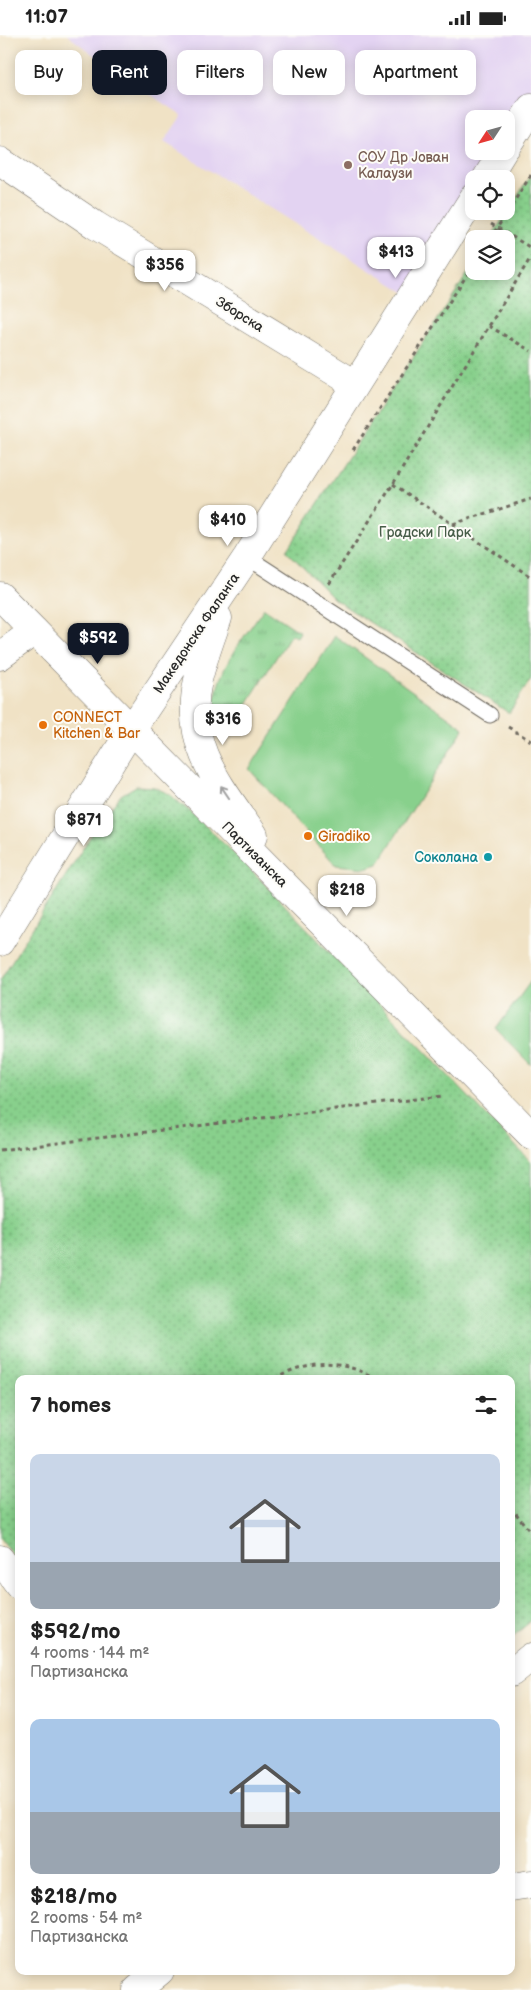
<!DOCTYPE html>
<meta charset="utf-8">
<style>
body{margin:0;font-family:"Balsamiq Sans",sans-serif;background:#f6f6f6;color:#222;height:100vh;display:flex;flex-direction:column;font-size:19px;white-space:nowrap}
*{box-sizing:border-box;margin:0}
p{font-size:16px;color:#767676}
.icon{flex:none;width:28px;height:28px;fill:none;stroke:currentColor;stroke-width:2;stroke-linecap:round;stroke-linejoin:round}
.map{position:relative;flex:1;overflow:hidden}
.drawer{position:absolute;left:15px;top:1340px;width:500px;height:600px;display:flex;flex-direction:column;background:#fff;border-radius:10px;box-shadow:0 2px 12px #0003}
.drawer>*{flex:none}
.hud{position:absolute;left:15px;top:15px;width:501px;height:45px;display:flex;gap:10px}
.needle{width:32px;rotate:234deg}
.buttons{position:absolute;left:465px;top:75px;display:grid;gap:10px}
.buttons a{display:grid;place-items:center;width:50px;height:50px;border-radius:10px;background:#fff;box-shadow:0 2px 12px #0003;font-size:25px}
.price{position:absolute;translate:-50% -42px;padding:0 11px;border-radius:10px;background:#fff;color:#222;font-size:16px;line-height:32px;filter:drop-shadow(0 1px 2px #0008)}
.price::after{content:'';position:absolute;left:50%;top:30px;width:15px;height:11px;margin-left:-8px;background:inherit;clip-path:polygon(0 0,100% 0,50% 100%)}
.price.active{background:#111827;color:#fff}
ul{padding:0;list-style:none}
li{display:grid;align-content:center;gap:10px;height:265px;padding:0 15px}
li span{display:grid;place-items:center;height:155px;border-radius:10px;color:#555}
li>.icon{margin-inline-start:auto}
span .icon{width:90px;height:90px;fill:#fffc;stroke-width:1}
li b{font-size:21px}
h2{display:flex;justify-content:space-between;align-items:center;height:60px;padding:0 15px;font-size:21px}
.tag{padding:0 18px;border-radius:10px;background:#fff;box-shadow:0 2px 12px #0003;font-size:18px;line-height:45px}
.tag.active{background:#111827;color:#fff}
.status{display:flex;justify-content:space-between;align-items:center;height:35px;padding:0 25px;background:#fff;direction:ltr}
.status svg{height:14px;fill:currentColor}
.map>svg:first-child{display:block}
</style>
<div class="status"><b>11:07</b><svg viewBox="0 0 49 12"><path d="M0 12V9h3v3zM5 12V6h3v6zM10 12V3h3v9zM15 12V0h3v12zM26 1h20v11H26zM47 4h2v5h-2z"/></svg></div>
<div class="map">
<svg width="531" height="1955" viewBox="0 0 531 1955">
<defs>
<pattern id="grass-tufts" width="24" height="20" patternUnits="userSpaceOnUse" patternTransform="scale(1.25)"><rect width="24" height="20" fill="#88d08c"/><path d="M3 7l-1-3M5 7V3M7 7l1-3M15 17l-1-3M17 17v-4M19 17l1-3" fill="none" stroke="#6fa973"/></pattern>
<pattern id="park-dots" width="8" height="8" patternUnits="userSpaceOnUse" patternTransform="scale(1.25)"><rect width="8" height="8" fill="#88d08c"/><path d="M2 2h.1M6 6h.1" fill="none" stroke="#6fa973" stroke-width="1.8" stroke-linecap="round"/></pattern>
</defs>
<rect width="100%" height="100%" fill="#fdfcf7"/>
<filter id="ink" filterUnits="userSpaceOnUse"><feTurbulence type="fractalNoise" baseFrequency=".02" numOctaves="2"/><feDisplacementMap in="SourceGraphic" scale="10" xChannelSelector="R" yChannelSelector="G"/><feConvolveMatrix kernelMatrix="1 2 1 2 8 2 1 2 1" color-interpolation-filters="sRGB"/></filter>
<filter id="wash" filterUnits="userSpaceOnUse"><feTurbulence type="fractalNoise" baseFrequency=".0096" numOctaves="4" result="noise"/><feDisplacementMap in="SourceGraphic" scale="20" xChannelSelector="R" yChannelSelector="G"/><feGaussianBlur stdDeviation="1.12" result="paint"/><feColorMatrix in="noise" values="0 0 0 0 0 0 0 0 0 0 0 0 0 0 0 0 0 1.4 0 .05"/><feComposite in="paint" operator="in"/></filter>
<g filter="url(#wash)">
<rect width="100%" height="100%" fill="#f0e2c5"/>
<!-- built -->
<path fill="#e3d3f2" d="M 67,0 L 531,0 L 531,73 L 506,112 L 506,84 L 474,84 L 474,116 L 503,116 L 411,261 L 164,107 L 182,80 L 122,41 Z"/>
<!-- grass -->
<path fill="url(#grass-tufts)" stroke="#5a7e5c" d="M 264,573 L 300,597 L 297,602 L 291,599 L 224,705 C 216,697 216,692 215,681 C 211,640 242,606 264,573 Z"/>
<!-- park -->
<path fill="url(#park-dots)" stroke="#5a7e5c" d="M 531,140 L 531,644 L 509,678 L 334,564 L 287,516 L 474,229 L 474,236 L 506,236 L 506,204 L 490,204 Z
M 136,751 L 154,752 L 169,759 L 192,778 L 251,835 L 531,1127 L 531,1586 L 511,1603 L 511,1344 L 19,1344 L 19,1529 L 0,1503 L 0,945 L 97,791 L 121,760 Z"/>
<!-- garden -->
<path fill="#88d08c" stroke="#5a7e5c" d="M 335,601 L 464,693 L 378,829 L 365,833 L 336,830 L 249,734 Z
M 531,946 L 531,1030 L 496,994 Z"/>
</g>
<g filter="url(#ink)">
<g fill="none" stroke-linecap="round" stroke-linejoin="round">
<defs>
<path id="lane" d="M 247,522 L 490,680"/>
<path id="street" d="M 0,126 L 95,190 L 355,349
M 0,621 L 34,596
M 0,907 L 131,695
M 0,1524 L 19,1550
M 511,1638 L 531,1622
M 511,1852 L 531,1849
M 137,1955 L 160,1936"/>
<path id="secondary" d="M 506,112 L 531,73
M 486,144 L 503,116
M 0,561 L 531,1100
M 218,583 C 211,603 203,624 198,645 C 183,709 220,751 254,800
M 131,695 L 247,522 L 474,162"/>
</defs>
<!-- lane casing -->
<use href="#lane" stroke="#706b61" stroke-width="17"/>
<!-- street casing -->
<use href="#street" stroke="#706b61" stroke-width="29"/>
<!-- secondary casing -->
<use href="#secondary" stroke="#706b61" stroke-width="29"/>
<!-- path -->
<path stroke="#706b61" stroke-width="3" stroke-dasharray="4 4" stroke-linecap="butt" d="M 491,189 L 531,213
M 490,204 L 531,140
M 489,291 L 531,316
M 353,415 L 474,229
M 393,449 L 531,542
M 453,489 L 531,464
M 329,549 L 393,449 L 531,222
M 508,692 L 531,706
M 0,1115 L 442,1061
M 274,1344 C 310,1326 340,1323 376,1344
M 511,1472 L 531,1498"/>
<!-- lane -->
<use href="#lane" stroke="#fff" stroke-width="15"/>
<!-- street -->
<use href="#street" stroke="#fff" stroke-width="28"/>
<!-- secondary -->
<use href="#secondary" stroke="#fff" stroke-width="28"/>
</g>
<!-- one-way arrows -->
<defs><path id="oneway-shaft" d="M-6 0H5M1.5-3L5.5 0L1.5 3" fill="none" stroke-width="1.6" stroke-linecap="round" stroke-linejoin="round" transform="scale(1.25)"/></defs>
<use stroke="#a0a0a0" href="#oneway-shaft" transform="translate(225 757) rotate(-124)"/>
</g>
<!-- markers -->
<circle fill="#8d6e63" stroke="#fdfcf7" stroke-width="2" cx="348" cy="130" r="5"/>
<g fill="#e8710a" stroke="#fdfcf7" stroke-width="2">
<circle cx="43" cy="690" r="5"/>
<circle cx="308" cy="801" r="5"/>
</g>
<circle fill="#0f9aa8" stroke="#fdfcf7" stroke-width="2" cx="488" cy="822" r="5"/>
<g text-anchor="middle" stroke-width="4" stroke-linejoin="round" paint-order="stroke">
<!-- education labels -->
<g font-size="14" fill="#785e54" stroke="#fdfcf7" text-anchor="start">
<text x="358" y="127">СОУ Др Јован<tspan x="358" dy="16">Калаузи</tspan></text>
</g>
<!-- street labels -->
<g font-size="14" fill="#2b2b2b" stroke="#fdfcf7">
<text transform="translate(240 279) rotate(32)" y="5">Зборска</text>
<text transform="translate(196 598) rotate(-56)" y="5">Македонска Фаланга</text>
<text transform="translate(255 819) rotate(45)" y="5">Партизанска</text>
</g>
<!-- park labels -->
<g font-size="14" fill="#475d48" stroke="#fdfcf7">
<text x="425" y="502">Градски Парк</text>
</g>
<!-- food labels -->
<g font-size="14" fill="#c56008" stroke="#fdfcf7" text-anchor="start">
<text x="53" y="687">CONNECT<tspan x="53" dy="16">Kitchen &amp; Bar</tspan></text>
<text x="318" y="806">Giradiko</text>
</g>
<!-- culture labels -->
<g font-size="14" fill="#0d838f" stroke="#fdfcf7" text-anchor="end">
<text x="478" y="827">Соколана</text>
</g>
</g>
</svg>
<div class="buttons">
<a><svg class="needle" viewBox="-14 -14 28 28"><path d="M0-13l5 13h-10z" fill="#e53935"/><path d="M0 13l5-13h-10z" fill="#767676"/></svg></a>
<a><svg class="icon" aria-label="locate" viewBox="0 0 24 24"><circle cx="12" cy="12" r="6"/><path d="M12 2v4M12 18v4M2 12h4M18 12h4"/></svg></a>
<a><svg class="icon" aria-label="layers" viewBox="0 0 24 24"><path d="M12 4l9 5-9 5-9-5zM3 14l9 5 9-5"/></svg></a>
</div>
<b class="price" style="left:396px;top:244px">$413</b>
<b class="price" style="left:165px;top:257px">$356</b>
<b class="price" style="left:228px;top:512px">$410</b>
<b class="price active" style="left:98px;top:630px">$592</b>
<b class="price" style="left:223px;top:711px">$316</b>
<b class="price" style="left:84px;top:812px">$871</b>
<b class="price" style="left:347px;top:882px">$218</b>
<div class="hud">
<a class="tag">Buy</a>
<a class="tag active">Rent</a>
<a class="tag">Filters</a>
<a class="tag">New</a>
<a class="tag">Apartment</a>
</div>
<section class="drawer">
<h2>7 homes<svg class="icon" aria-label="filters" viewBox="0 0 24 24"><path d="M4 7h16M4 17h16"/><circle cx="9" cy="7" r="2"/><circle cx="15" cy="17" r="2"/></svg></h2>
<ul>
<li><span style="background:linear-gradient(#c9d6e8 70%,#9aa5b1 0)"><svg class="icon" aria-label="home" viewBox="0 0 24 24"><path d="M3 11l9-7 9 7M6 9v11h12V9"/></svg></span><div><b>$592/mo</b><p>4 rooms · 144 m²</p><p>Партизанска</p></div></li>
<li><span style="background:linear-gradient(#a9c7e8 60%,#9aa5b1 0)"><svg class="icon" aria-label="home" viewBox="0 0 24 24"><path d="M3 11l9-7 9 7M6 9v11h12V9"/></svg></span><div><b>$218/mo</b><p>2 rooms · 54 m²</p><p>Партизанска</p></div></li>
</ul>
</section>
</div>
